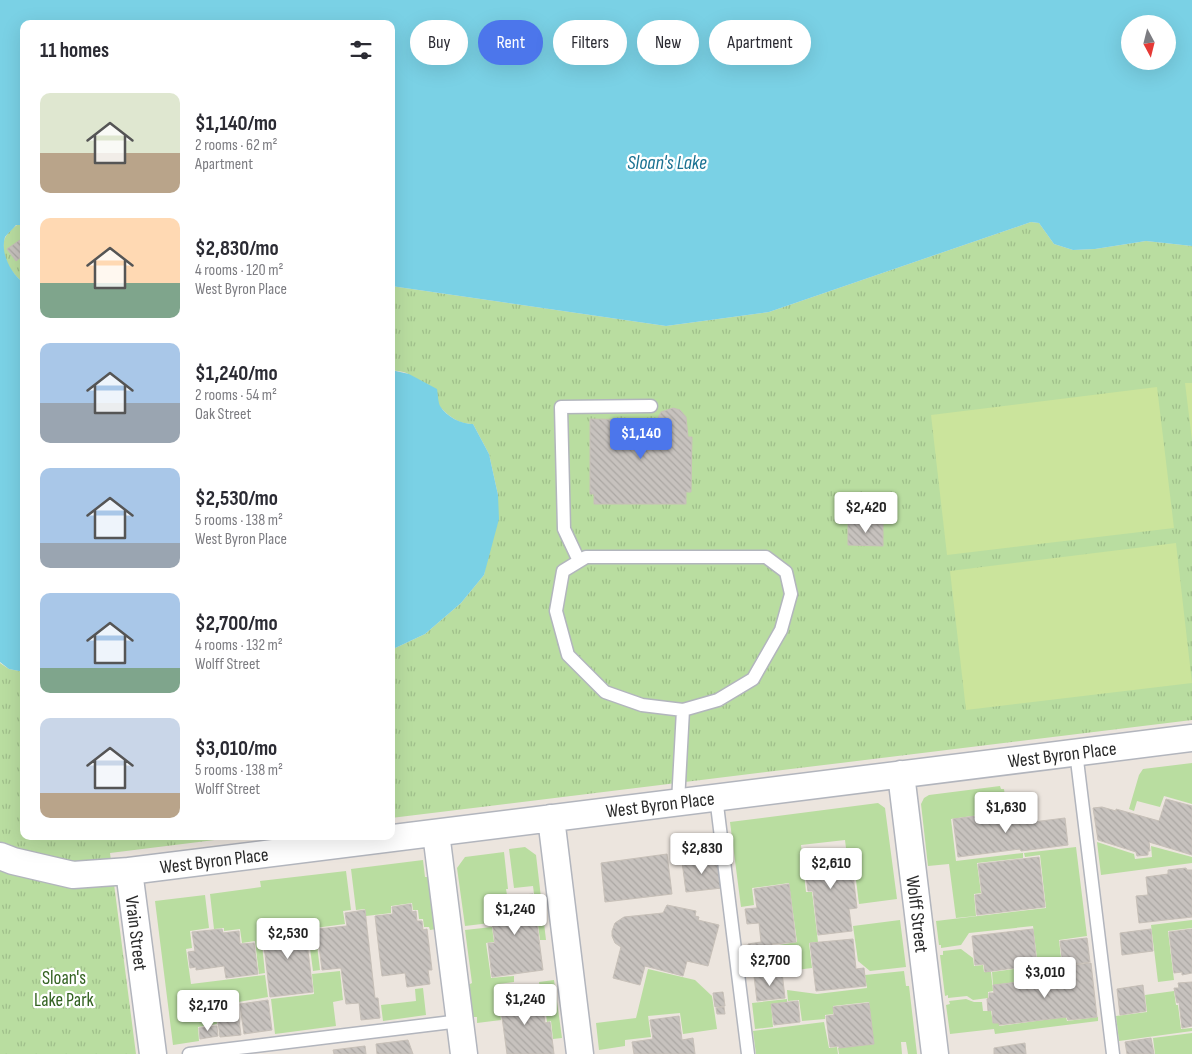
<!DOCTYPE html>
<meta charset="utf-8">
<style>
body{margin:0;font-family:"Sofia Sans Condensed",sans-serif;background:#f7f7f7;color:#2b2b33;height:100vh;display:flex;flex-direction:column;font-size:19px;white-space:nowrap}
*{box-sizing:border-box;margin:0}
p{font-size:16px;color:#7c7c81}
.icon{flex:none;width:28px;height:28px;fill:none;stroke:currentColor;stroke-width:2;stroke-linecap:round;stroke-linejoin:round}
.map{position:relative;flex:1;overflow:hidden}
.details{position:absolute;left:20px;top:20px;width:375px;height:820px;display:flex;flex-direction:column;background:#fff;border-radius:10px;box-shadow:0 5px 20px #0002}
.details>*{flex:none}
.guide{position:absolute;left:410px;top:20px;width:475px;height:45px;display:flex;gap:10px}
.needle{width:32px;rotate:173deg}
.fabs{position:absolute;left:1121px;top:15px;display:grid;gap:10px}
.fabs a{display:grid;place-items:center;width:55px;height:55px;border-radius:50%;background:#fff;box-shadow:0 5px 20px #0002;font-size:25px}
.price{position:absolute;translate:-50% -42px;padding:0 11px;border-radius:5px;background:#fff;color:#222;font-size:16px;line-height:32px;filter:drop-shadow(0 1px 2px #0008)}
.price::after{content:'';position:absolute;left:50%;top:30px;width:15px;height:11px;margin-left:-8px;background:inherit;clip-path:polygon(0 0,100% 0,50% 100%)}
.price.on{background:#4c76eb;color:#fff}
ul{padding:0;list-style:none}
li{display:flex;align-items:center;gap:15px;height:125px;padding:0 20px}
li span{display:grid;place-items:center;flex:none;width:140px;height:100px;border-radius:10px;color:#555}
li>.icon{margin-inline-start:auto}
span .icon{width:60px;height:60px;fill:#fffc;stroke-width:1}
li b{font-size:21px}
h2{display:flex;justify-content:space-between;align-items:center;height:60px;padding:0 20px;font-size:21px}
.tag{padding:0 18px;border-radius:22px;background:#fff;box-shadow:0 5px 20px #0002;font-size:18px;line-height:45px}
.tag.on{background:#4c76eb;color:#fff}
.map>svg:first-child{display:block}
</style>
<div class="map">
<svg width="1192" height="1054" viewBox="0 0 1192 1054">
<defs>
<pattern id="park-tufts" width="24" height="20" patternUnits="userSpaceOnUse" patternTransform="scale(1.25)"><rect width="24" height="20" fill="#b9dda0"/><path d="M3 7l-1-3M5 7V3M7 7l1-3M15 17l-1-3M17 17v-4M19 17l1-3" fill="none" stroke="#9fbe8a"/></pattern>
<pattern id="building-back-hatch" width="6" height="6" patternUnits="userSpaceOnUse" patternTransform="scale(1.25)"><rect width="6" height="6" fill="#c7c2be"/><path d="M-1 5l2 2M0 0l6 6M5-1l2 2" fill="none" stroke="#aba7a3"/></pattern>
</defs>
<rect width="100%" height="100%" fill="#ece5de"/>
<!-- grass -->
<path fill="#b9dda0" d="M 1192,763 L 1192,804 L 1164,796 L 1160,807 L 1137,801 L 1134,811 L 1129,809 L 1139,775 L 1143,769 Z
M 1000,786 L 1001,789 L 1004,789 L 1007,811 L 951,819 L 956,861 L 1023,853 L 1023,858 L 977,863 L 981,893 L 974,894 L 976,916 L 956,918 L 949,864 L 928,866 L 921,804 L 924,798 L 929,795 Z
M 878,803 L 885,808 L 897,899 L 859,904 L 855,872 L 849,873 L 845,840 L 801,845 L 806,892 L 812,892 L 818,942 L 809,943 L 812,968 L 771,973 L 771,966 L 775,965 L 773,946 L 797,942 L 789,883 L 752,888 L 754,905 L 741,907 L 730,822 Z
M 1097,842 L 1134,854 L 1135,859 L 1152,857 L 1151,846 L 1192,857 L 1192,863 L 1101,875 Z
M 525,847 L 536,855 L 546,940 L 540,940 L 533,886 L 514,888 L 509,849 Z
M 1076,847 L 1087,936 L 1059,940 L 1064,984 L 1048,986 L 1047,978 L 993,985 L 992,972 L 1038,966 L 1033,926 L 969,933 L 961,945 L 941,948 L 941,945 L 939,945 L 936,921 L 1046,908 L 1040,855 L 1025,857 L 1024,853 Z
M 504,852 L 508,889 L 506,889 L 507,895 L 486,898 L 490,923 L 465,926 L 457,868 L 465,857 Z
M 423,860 L 425,877 L 430,877 L 436,929 L 430,930 L 429,927 L 424,927 L 423,919 L 419,919 L 418,910 L 413,910 L 412,903 L 391,906 L 391,913 L 366,916 L 365,909 L 356,910 L 351,869 Z
M 346,871 L 351,910 L 343,911 L 345,924 L 315,928 L 320,970 L 313,971 L 307,925 L 302,925 L 301,918 L 271,922 L 272,934 L 261,935 L 265,973 L 259,974 L 255,941 L 242,943 L 240,929 L 224,931 L 224,928 L 214,929 L 210,894 L 261,887 L 260,881 Z
M 205,895 L 209,928 L 190,931 L 192,948 L 186,949 L 191,984 L 265,975 L 268,997 L 215,1006 L 217,1024 L 198,1027 L 199,1041 L 173,1045 L 155,901 Z
M 900,920 L 906,967 L 870,971 L 858,961 L 853,926 Z
M 1192,920 L 1192,928 L 1168,931 L 1174,980 L 1158,982 L 1151,925 Z
M 492,927 L 494,942 L 486,943 L 491,978 L 514,976 L 514,982 L 498,984 L 499,993 L 497,994 L 501,1020 L 477,1023 L 477,1017 L 472,1017 L 468,985 L 472,983 L 465,930 Z
M 961,949 L 973,958 L 974,966 L 983,965 L 984,972 L 991,972 L 993,991 L 988,992 L 988,998 L 973,1000 L 967,996 L 948,998 L 948,995 L 945,996 L 940,955 L 943,955 L 943,951 Z
M 648,969 L 695,980 L 712,996 L 717,1029 L 683,1034 L 680,1013 L 648,1016 L 651,1037 L 625,1040 L 625,1046 L 599,1050 L 596,1023 L 636,1018 Z
M 340,971 L 343,1000 L 333,1002 L 336,1026 L 275,1034 L 271,999 L 314,994 L 312,974 Z
M 904,971 L 906,986 L 909,986 L 917,1054 L 908,1054 L 906,1042 L 901,1042 L 902,1054 L 839,1054 L 838,1048 L 874,1044 L 869,1002 L 833,1006 L 833,1014 L 825,1015 L 825,1019 L 802,1021 L 799,1000 L 788,1001 L 787,990 L 817,994 L 867,988 L 865,975 Z
M 554,980 L 562,1038 L 553,1039 L 551,1021 L 547,1022 L 545,1006 L 542,1006 L 539,982 Z
M 423,988 L 426,1015 L 383,1021 L 381,1005 L 416,1001 L 415,989 Z
M 1174,991 L 1176,1005 L 1178,1005 L 1181,1029 L 1192,1028 L 1192,1031 L 1119,1041 L 1116,1016 L 1147,1012 L 1145,995 Z
M 787,999 L 787,1002 L 771,1004 L 773,1027 L 755,1029 L 752,1003 Z
M 966,999 L 974,1002 L 982,1002 L 983,1011 L 991,1011 L 993,1023 L 999,1023 L 999,1026 L 1066,1017 L 1067,1021 L 1098,1017 L 1098,1021 L 995,1034 L 994,1029 L 950,1034 L 946,1005 L 950,1004 L 949,1001 Z
M 824,1022 L 829,1048 L 837,1047 L 838,1054 L 756,1054 L 753,1031 Z
M 1192,1033 L 1192,1054 L 1155,1054 L 1153,1038 Z"/>
<!-- park -->
<path fill="url(#park-tufts)" d="M 1031,222 L 1039,223 L 1054,244 L 1073,250 L 1095,249 L 1146,241 L 1192,246 L 1192,720 L 391,818 L 391,650 L 425,634 L 461,603 L 484,575 L 498,495 L 489,454 L 473,424 C 444,425 431,389 410,375 C 405,371 397,371 391,370 L 391,286 L 666,326 L 769,312 Z
M 17,225 L 24,225 L 24,283 C 11,273 0,257 4,241 C 5,235 12,229 17,225 Z
M 0,663 L 9,669 L 24,672 L 24,836 L 247,836 L 110,853 L 136,1054 L 0,1054 Z"/>
<!-- pitch -->
<path fill="#cbe49c" d="M 1185,383 L 1192,383 L 1192,440 Z
M 1157,387 L 1174,528 L 947,555 L 931,415 Z
M 1176,543 L 1192,683 L 966,710 L 950,571 Z"/>
<!-- water -->
<path fill="#7ad1e5" fill-rule="evenodd" d="M 0,0 L 1192,0 L 1192,246 L 1146,241 L 1095,249 L 1073,250 L 1054,244 L 1039,223 L 1031,222 L 769,312 L 666,326 L 391,286 L 391,24 L 24,24 L 24,225 L 16,225 C 13,229 8,233 5,237 C 0,253 11,274 24,283 L 24,672 L 9,669 L 0,662 ZM 1130,24 L 1168,24 L 1168,61 L 1130,61 Z
M 391,370 L 409,374 L 437,389 C 438,394 438,402 440,406 C 447,417 461,424 473,424 L 489,454 L 498,495 L 499,519 L 484,575 L 461,603 L 425,634 L 391,650 Z"/>
<!-- building -->
<path fill="url(#building-back-hatch)" stroke="#c7c0b8" d="M 20,240 L 24,245 L 24,255 L 16,261 L 7,249 Z
M 673,408 L 680,410 L 686,417 L 688,437 L 692,437 L 691,492 L 686,492 L 686,504 L 594,504 L 594,494 L 590,494 L 590,419 L 657,420 L 661,412 Z
M 848,523 L 883,524 L 883,546 L 848,545 Z
M 1166,799 L 1192,806 L 1192,855 L 1149,842 L 1150,851 L 1148,851 L 1148,855 L 1137,856 L 1136,852 L 1098,840 L 1093,808 L 1102,807 L 1116,811 L 1116,809 L 1159,821 Z
M 1015,811 L 1017,824 L 1065,818 L 1068,845 L 1021,851 L 1020,849 L 958,857 L 953,819 Z
M 843,849 L 847,876 L 853,875 L 857,908 L 849,909 L 852,931 L 818,935 L 813,891 L 808,891 L 803,853 Z
M 667,854 L 672,894 L 605,902 L 601,863 Z
M 718,857 L 722,888 L 686,892 L 682,862 Z
M 1039,857 L 1045,907 L 977,915 L 975,895 L 982,894 L 978,864 Z
M 1186,868 L 1187,870 L 1192,870 L 1192,917 L 1139,923 L 1136,896 L 1148,895 L 1146,877 L 1168,874 L 1168,870 Z
M 789,884 L 796,942 L 772,944 L 774,965 L 771,966 L 771,970 L 753,972 L 753,969 L 751,969 L 748,944 L 761,942 L 759,923 L 747,924 L 745,909 L 757,908 L 754,889 Z
M 533,894 L 543,970 L 492,977 L 488,943 L 495,943 L 489,899 Z
M 411,904 L 412,912 L 416,911 L 417,921 L 422,921 L 423,930 L 427,929 L 432,970 L 428,970 L 430,984 L 407,987 L 405,973 L 382,976 L 375,916 L 393,914 L 392,907 Z
M 667,905 L 696,911 L 695,916 L 699,917 L 698,920 L 719,925 L 708,966 L 687,961 L 683,976 L 645,966 L 640,985 L 613,978 L 621,947 L 615,943 L 612,936 L 612,931 L 615,923 L 624,917 L 663,913 Z
M 365,910 L 375,998 L 378,998 L 380,1018 L 361,1020 L 359,1003 L 346,1004 L 341,968 L 322,970 L 317,929 L 347,926 L 345,913 Z
M 300,920 L 301,927 L 305,926 L 313,992 L 270,997 L 263,937 L 274,936 L 273,923 Z
M 222,929 L 223,933 L 239,931 L 240,944 L 254,943 L 258,974 L 226,978 L 224,966 L 196,970 L 196,967 L 190,968 L 188,952 L 195,951 L 192,932 Z
M 1033,929 L 1037,965 L 985,972 L 984,964 L 975,965 L 972,936 Z
M 1151,929 L 1153,951 L 1122,955 L 1120,933 Z
M 1192,929 L 1192,973 L 1182,975 L 1182,972 L 1174,973 L 1169,932 Z
M 1087,938 L 1090,962 L 1063,966 L 1060,941 Z
M 853,939 L 856,969 L 864,968 L 866,986 L 816,991 L 810,943 Z
M 1091,963 L 1097,1017 L 1068,1020 L 1067,1017 L 999,1025 L 999,1023 L 993,1023 L 992,1010 L 988,1011 L 987,999 L 989,998 L 989,993 L 994,993 L 993,985 L 1045,979 L 1046,987 L 1066,985 L 1063,966 Z
M 782,972 L 785,998 L 757,1001 L 754,976 Z
M 1192,982 L 1192,1026 L 1182,1028 L 1179,1002 L 1177,1003 L 1174,988 L 1179,988 L 1178,983 Z
M 1143,985 L 1146,1011 L 1120,1015 L 1117,989 Z
M 531,991 L 534,1009 L 543,1008 L 545,1023 L 550,1022 L 554,1054 L 507,1054 L 499,995 Z
M 723,992 L 725,1006 L 715,1007 L 713,993 Z
M 268,1000 L 272,1030 L 244,1034 L 240,1004 Z
M 798,1001 L 800,1022 L 774,1025 L 771,1004 Z
M 869,1003 L 874,1044 L 839,1048 L 839,1046 L 830,1047 L 826,1016 L 834,1015 L 833,1007 Z
M 237,1004 L 241,1035 L 220,1037 L 216,1007 Z
M 724,1007 L 725,1014 L 717,1014 L 716,1008 Z
M 679,1016 L 682,1040 L 693,1038 L 695,1054 L 634,1054 L 632,1042 L 653,1039 L 650,1020 Z
M 217,1026 L 218,1036 L 200,1039 L 199,1028 Z
M 1151,1038 L 1154,1054 L 1127,1054 L 1125,1042 Z
M 408,1040 L 413,1054 L 377,1054 L 376,1044 Z
M 1025,1043 L 1026,1054 L 994,1054 L 994,1048 Z
M 365,1046 L 366,1054 L 334,1054 L 333,1050 Z"/>
<g fill="none" stroke-linecap="round" stroke-linejoin="round">
<defs>
<path id="lane" d="M 586,557 L 766,557 L 786,572 L 791,594 L 781,630 L 753,679 L 718,700 L 683,710 L 642,705 L 605,692 L 568,655 L 556,611 L 563,571 Z
M 579,561 L 564,529 L 561,407 L 651,406
M 1076,752 L 1113,1054
M 716,797 L 748,1054
M 678,802 L 683,710
M 189,1054 L 460,1021"/>
<path id="street" d="M 901,774 L 935,1054
M 551,818 L 580,1054
M 436,833 L 464,1054
M 0,856 L 13,861 L 73,875 L 129,871 L 1192,738
M 129,871 L 153,1054"/>
</defs>
<!-- lane casing -->
<use href="#lane" stroke="#b2b5bd" stroke-width="15"/>
<!-- street casing -->
<use href="#street" stroke="#b2b5bd" stroke-width="29"/>
<!-- lane -->
<use href="#lane" stroke="#fff" stroke-width="12"/>
<!-- street -->
<use href="#street" stroke="#fff" stroke-width="26"/>
</g>
<g text-anchor="middle" stroke-width="4.5" stroke-linejoin="round" paint-order="stroke">
<!-- street labels -->
<g font-size="19" fill="#2b2b2b" stroke="#fff">
<text transform="translate(1062 754) rotate(-7)" y="7">West Byron Place</text>
<text transform="translate(660 804) rotate(-7)" y="7">West Byron Place</text>
<text transform="translate(214 860) rotate(-7)" y="7">West Byron Place</text>
<text transform="translate(918 914) rotate(83)" y="7">Wolff Street</text>
<text transform="translate(137 933) rotate(83)" y="7">Vrain Street</text>
</g>
<!-- park labels -->
<g font-size="19" fill="#336221" stroke="#fff">
<text x="64" y="984">Sloan's<tspan x="64" dy="22">Lake Park</tspan></text>
</g>
<!-- water labels -->
<g font-size="20" font-style="italic" fill="#197191" stroke="#fff">
<text x="667" y="169">Sloan's Lake</text>
</g>
</g>
</svg>
<div class="fabs">
<a><svg class="needle" viewBox="-14 -14 28 28"><path d="M0-13l5 13h-10z" fill="#e53935"/><path d="M0 13l5-13h-10z" fill="#7c7c81"/></svg></a>
</div>
<b class="price on" style="left:641px;top:460px">$1,140</b>
<b class="price" style="left:866px;top:534px">$2,420</b>
<b class="price" style="left:1006px;top:834px">$1,630</b>
<b class="price" style="left:702px;top:875px">$2,830</b>
<b class="price" style="left:831px;top:890px">$2,610</b>
<b class="price" style="left:515px;top:936px">$1,240</b>
<b class="price" style="left:288px;top:960px">$2,530</b>
<b class="price" style="left:770px;top:987px">$2,700</b>
<b class="price" style="left:1045px;top:999px">$3,010</b>
<b class="price" style="left:525px;top:1026px">$1,240</b>
<b class="price" style="left:208px;top:1032px">$2,170</b>
<div class="guide">
<a class="tag">Buy</a>
<a class="tag on">Rent</a>
<a class="tag">Filters</a>
<a class="tag">New</a>
<a class="tag">Apartment</a>
</div>
<section class="details">
<h2>11 homes<svg class="icon" aria-label="filters" viewBox="0 0 24 24"><path d="M4 7h16M4 17h16"/><circle cx="9" cy="7" r="2"/><circle cx="15" cy="17" r="2"/></svg></h2>
<ul>
<li><span style="background:linear-gradient(#dfe7d0 60%,#b9a48a 0)"><svg class="icon" aria-label="home" viewBox="0 0 24 24"><path d="M3 11l9-7 9 7M6 9v11h12V9"/></svg></span><div><b>$1,140/mo</b><p>2 rooms · 62 m²</p><p>Apartment</p></div></li>
<li><span style="background:linear-gradient(#ffd9b3 65%,#7fa58c 0)"><svg class="icon" aria-label="home" viewBox="0 0 24 24"><path d="M3 11l9-7 9 7M6 9v11h12V9"/></svg></span><div><b>$2,830/mo</b><p>4 rooms · 120 m²</p><p>West Byron Place</p></div></li>
<li><span style="background:linear-gradient(#a9c7e8 60%,#9aa5b1 0)"><svg class="icon" aria-label="home" viewBox="0 0 24 24"><path d="M3 11l9-7 9 7M6 9v11h12V9"/></svg></span><div><b>$1,240/mo</b><p>2 rooms · 54 m²</p><p>Oak Street</p></div></li>
<li><span style="background:linear-gradient(#a9c7e8 75%,#9aa5b1 0)"><svg class="icon" aria-label="home" viewBox="0 0 24 24"><path d="M3 11l9-7 9 7M6 9v11h12V9"/></svg></span><div><b>$2,530/mo</b><p>5 rooms · 138 m²</p><p>West Byron Place</p></div></li>
<li><span style="background:linear-gradient(#a9c7e8 75%,#7fa58c 0)"><svg class="icon" aria-label="home" viewBox="0 0 24 24"><path d="M3 11l9-7 9 7M6 9v11h12V9"/></svg></span><div><b>$2,700/mo</b><p>4 rooms · 132 m²</p><p>Wolff Street</p></div></li>
<li><span style="background:linear-gradient(#c9d6e8 75%,#b9a48a 0)"><svg class="icon" aria-label="home" viewBox="0 0 24 24"><path d="M3 11l9-7 9 7M6 9v11h12V9"/></svg></span><div><b>$3,010/mo</b><p>5 rooms · 138 m²</p><p>Wolff Street</p></div></li>
</ul>
</section>
</div>
